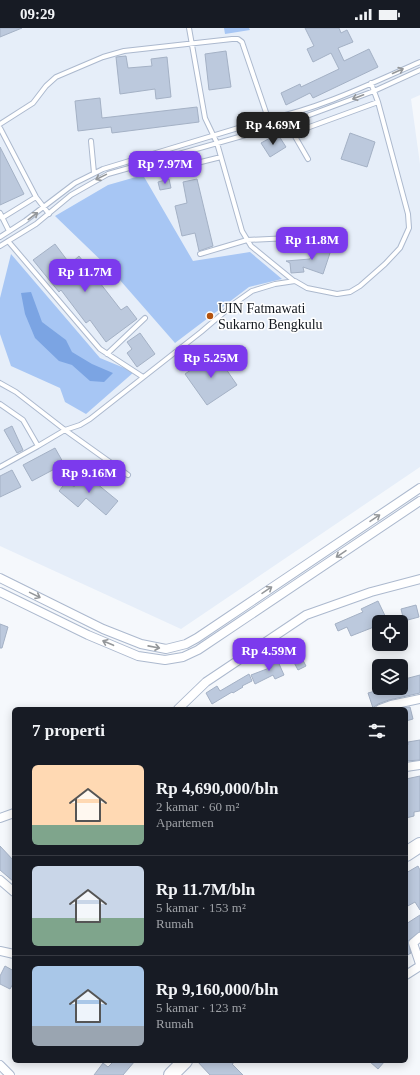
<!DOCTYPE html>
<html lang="id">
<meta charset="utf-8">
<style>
body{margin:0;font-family:"Times New Roman",serif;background:#20242c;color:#f1f3f6;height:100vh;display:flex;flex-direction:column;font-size:15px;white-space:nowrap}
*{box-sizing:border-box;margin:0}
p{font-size:13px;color:#9ea1a6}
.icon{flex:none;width:22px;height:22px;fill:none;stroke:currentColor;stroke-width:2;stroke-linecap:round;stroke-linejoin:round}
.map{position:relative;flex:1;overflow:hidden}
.panel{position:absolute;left:12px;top:679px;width:396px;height:356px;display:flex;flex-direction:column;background:#171b24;border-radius:6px;box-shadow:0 2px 10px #0003}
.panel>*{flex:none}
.buttons{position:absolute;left:372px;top:587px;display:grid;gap:8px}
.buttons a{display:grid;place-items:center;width:36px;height:36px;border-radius:6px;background:#171b24;box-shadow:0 2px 10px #0003;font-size:20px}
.price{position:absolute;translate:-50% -34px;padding:0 9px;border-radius:8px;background:#7c3aed;color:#fff;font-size:13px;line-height:26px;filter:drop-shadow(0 1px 2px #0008)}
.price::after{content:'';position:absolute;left:50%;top:24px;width:12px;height:9px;margin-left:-6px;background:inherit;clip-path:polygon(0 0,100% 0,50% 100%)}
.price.active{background:#222;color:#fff}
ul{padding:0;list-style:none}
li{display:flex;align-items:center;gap:12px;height:100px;padding:0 20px}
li+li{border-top:1px solid #363941}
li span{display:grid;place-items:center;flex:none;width:112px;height:80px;border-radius:6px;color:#555}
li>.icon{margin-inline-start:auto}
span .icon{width:48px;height:48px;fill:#fffc;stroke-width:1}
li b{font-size:17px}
h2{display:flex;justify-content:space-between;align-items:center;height:48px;padding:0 20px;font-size:17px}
.status{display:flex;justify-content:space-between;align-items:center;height:28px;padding:0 20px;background:#171b24;direction:ltr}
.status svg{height:11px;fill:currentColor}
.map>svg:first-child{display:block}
</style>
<div class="status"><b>09:29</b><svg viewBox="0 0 49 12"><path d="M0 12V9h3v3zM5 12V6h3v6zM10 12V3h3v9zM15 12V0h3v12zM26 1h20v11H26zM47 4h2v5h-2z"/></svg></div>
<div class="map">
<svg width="420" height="1047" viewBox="0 0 420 1047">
<rect width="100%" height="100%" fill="#f5f8fc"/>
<!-- built -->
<path fill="#e6eef9" d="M 0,0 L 420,0 L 420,67 L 411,71 L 420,136 L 420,439 L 181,601 L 0,518 Z"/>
<!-- green -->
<path fill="#a7c6f4" d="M 224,0 L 249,0 L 250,2 L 225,6 Z
M 143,147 L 193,233 L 250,224 L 282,251 L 249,259 L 175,315 L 112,243 L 55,188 L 108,157 Z
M 11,226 L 100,330 L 134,344 L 86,386 L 65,374 L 60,360 L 11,338 L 0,306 L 0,270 Z"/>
<!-- water -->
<path fill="#7ba4e3" d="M 31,264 L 42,294 L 66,312 L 72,324 L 92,336 L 113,345 L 104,354 L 90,353 L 72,337 L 59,333 L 35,310 L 25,286 L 21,265 Z"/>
<!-- building -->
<path fill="#bcc9dd" stroke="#a4b1c5" d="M 0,0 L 22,0 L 0,9 Z
M 305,0 L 339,0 L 341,5 L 347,2 L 353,14 L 338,20 L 344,33 L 369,21 L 378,39 L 313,70 L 310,65 L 286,77 L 281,65 L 300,56 L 301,59 L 339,41 L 331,25 L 313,34 L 307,21 L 314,18 Z
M 226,23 L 231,59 L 209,62 L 205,26 Z
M 126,28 L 128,40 L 152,38 L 151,31 L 167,29 L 171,69 L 156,71 L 155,61 L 120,66 L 116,29 Z
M 100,70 L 102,90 L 197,79 L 199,94 L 112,105 L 111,99 L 78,103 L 75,73 Z
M 350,105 L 375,114 L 367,139 L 341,131 Z
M 279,108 L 286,119 L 270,129 L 261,115 L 272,109 L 274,111 Z
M 0,119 L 24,166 L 0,177 Z
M 169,151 L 171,160 L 160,162 L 158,154 Z
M 197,151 L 213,218 L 199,223 L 195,205 L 182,208 L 175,178 L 187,175 L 183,154 Z
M 55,216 L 70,236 L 79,228 L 121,282 L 127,278 L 137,291 L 106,314 L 90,292 L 86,295 L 61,262 L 59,264 L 33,232 Z
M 315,216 L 331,222 L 323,246 L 303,239 L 304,244 L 291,245 L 290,235 L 286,233 L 310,231 Z
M 140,305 L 155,326 L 137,339 L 127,325 L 132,321 L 127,314 Z
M 215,325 L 237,357 L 207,377 L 185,346 Z
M 12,398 L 23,422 L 17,425 L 4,402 Z
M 55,420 L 64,436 L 32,453 L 23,437 Z
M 12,442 L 21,459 L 0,469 L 0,448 Z
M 85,446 L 118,473 L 106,487 L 86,470 L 78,479 L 59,463 L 67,453 L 74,459 Z
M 378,573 L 388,594 L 379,594 L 379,597 L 351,608 L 347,599 L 338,603 L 335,596 L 363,584 L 361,581 Z
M 416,577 L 419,589 L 404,593 L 401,581 Z
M 0,596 L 8,599 L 2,620 L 0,620 Z
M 286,614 L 291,624 L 297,621 L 306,638 L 298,642 L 289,625 L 279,630 L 274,620 Z
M 276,629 L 284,647 L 275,651 L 273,647 L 255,656 L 251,647 L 272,639 L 269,632 Z
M 249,646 L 252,653 L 242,658 L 243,659 L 233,665 L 232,664 L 212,676 L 206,665 L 217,658 L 220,663 Z
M 420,647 L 420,665 L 389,672 L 378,676 L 373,680 L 368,665 L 386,660 L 401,660 L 401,652 Z
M 410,679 L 413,691 L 406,693 L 406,681 L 401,680 Z
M 420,712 L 420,732 L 406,733 L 406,718 L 408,717 L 408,714 Z
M 420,748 L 420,783 L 414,784 L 414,788 L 406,790 L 406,751 Z
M 0,818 L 14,833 L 14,854 L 0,842 Z
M 418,838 L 420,842 L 420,882 L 415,874 L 406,879 L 406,845 Z
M 420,887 L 420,904 L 408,913 L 411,925 L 406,928 L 406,896 Z
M 5,938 L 14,943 L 14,954 L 10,961 L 0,956 L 0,948 Z
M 114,1033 L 135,1033 L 123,1047 L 94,1047 L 103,1035 L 108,1039 Z
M 197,1033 L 236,1033 L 232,1036 L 243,1047 L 210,1047 Z
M 369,1033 L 385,1033 L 378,1041 Z"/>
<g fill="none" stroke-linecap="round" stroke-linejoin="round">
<defs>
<path id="lane" d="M 189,0 L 205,90 L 217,115 L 242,203 L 251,218 L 294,253
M 286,88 L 293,105 L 378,74
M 0,96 L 33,75 L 46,58 L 56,49 L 103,29 L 124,23 L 232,11 L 238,11 L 242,14 L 271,99
M 0,100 L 36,169 L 49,186
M 293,105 L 308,131
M 91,113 L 94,145
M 173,141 L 221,129
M 0,185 L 9,203
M 2,190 L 36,169
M 0,209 L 25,193 L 75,155 L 103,141 L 268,91 C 319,81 372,55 420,34
M 8,213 L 100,321 L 143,349
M 0,218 L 36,196 L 71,167 L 108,146 L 288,95 L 374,63 L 420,42
M 200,226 L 247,212 L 331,208
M 107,326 L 145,290
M 0,355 L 16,364 L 65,402 L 128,447
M 0,376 L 23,392 L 38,418 L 0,439
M 38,418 L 65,402 L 80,397 L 90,391 L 201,304 L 235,275 L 252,263 L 275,256 L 295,253 L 307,260 L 337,266 L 350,264 L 360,258 L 385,236 L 400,220 L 409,200 L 408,186 L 378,74 L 371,55"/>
<path id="street" d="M 0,550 L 103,601 L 141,616 L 166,621 L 186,616 L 197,610 L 420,460
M 0,564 L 88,607 L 138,628 L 165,632 L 183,629 L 198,622 L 420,473
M 178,681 L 206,654 L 306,587 L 371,564 L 420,551
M 380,681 L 391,677 L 420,671
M 406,739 L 420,737
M 0,790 L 14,785
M 0,852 L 14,864
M 420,909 L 413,915 L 420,936
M 0,923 L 14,926
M 406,947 L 420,938
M 0,1037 L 10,1047"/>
<path id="highway" d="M 406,826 L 420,817
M 171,1047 L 185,1033"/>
</defs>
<!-- lane casing -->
<use href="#lane" stroke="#acb9ce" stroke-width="6"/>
<!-- street casing -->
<use href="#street" stroke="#acb9ce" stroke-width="10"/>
<!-- highway casing -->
<use href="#highway" stroke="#acb9ce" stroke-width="16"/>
<!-- lane -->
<use href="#lane" stroke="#fff" stroke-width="4"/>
<!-- street -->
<use href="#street" stroke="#fff" stroke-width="8"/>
<!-- highway -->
<use href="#highway" stroke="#fff" stroke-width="14"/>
</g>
<!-- one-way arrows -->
<defs><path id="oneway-shaft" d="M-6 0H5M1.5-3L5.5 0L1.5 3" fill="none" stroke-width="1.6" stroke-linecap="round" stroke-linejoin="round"/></defs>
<g stroke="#94979a">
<use href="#oneway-shaft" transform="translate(398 43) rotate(-24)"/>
<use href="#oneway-shaft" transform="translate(358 69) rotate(159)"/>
<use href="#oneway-shaft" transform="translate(101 149) rotate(154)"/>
<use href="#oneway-shaft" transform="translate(33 188) rotate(-37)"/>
<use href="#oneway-shaft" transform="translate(375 490) rotate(-34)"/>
<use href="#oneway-shaft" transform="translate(341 526) rotate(146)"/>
<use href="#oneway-shaft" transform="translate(267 562) rotate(-34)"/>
<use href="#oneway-shaft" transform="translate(35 567) rotate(26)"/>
<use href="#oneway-shaft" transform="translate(108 615) rotate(-157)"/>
<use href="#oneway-shaft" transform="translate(154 619) rotate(11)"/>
</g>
<!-- markers -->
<circle fill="#b4530e" stroke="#fff" stroke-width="1.5" cx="210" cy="288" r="4"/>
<g text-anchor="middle" stroke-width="3" stroke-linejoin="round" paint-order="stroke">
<!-- poi labels -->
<g font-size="14" fill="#12171e" stroke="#fff" text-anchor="start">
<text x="218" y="285">UIN Fatmawati<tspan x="218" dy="16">Sukarno Bengkulu</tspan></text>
</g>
</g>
</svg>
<div class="buttons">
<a><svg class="icon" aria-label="locate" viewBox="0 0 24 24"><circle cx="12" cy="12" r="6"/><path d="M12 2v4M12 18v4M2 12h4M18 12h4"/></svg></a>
<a><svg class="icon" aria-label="layers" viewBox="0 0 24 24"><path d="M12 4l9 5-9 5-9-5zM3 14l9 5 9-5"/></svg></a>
</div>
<b class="price active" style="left:273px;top:118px">Rp 4.69M</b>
<b class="price" style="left:165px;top:157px">Rp 7.97M</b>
<b class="price" style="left:312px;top:233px">Rp 11.8M</b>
<b class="price" style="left:85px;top:265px">Rp 11.7M</b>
<b class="price" style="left:211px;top:351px">Rp 5.25M</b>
<b class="price" style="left:89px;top:466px">Rp 9.16M</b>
<b class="price" style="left:269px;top:644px">Rp 4.59M</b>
<section class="panel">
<h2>7 properti<svg class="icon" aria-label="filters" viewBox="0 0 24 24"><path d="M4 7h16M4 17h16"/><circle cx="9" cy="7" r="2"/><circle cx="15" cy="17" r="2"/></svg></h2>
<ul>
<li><span style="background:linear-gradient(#ffd9b3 75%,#7fa58c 0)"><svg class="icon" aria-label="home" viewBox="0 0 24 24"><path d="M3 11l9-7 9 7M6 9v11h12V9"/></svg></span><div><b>Rp 4,690,000/bln</b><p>2 kamar · 60 m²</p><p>Apartemen</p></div></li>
<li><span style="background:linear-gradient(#c9d6e8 65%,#7fa58c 0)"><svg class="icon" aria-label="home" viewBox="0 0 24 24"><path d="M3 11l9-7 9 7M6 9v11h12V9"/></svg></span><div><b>Rp 11.7M/bln</b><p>5 kamar · 153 m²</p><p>Rumah</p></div></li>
<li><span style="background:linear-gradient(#a9c7e8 75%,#9aa5b1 0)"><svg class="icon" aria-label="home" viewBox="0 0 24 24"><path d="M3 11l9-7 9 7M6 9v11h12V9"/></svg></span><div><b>Rp 9,160,000/bln</b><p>5 kamar · 123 m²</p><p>Rumah</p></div></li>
</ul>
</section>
</div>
